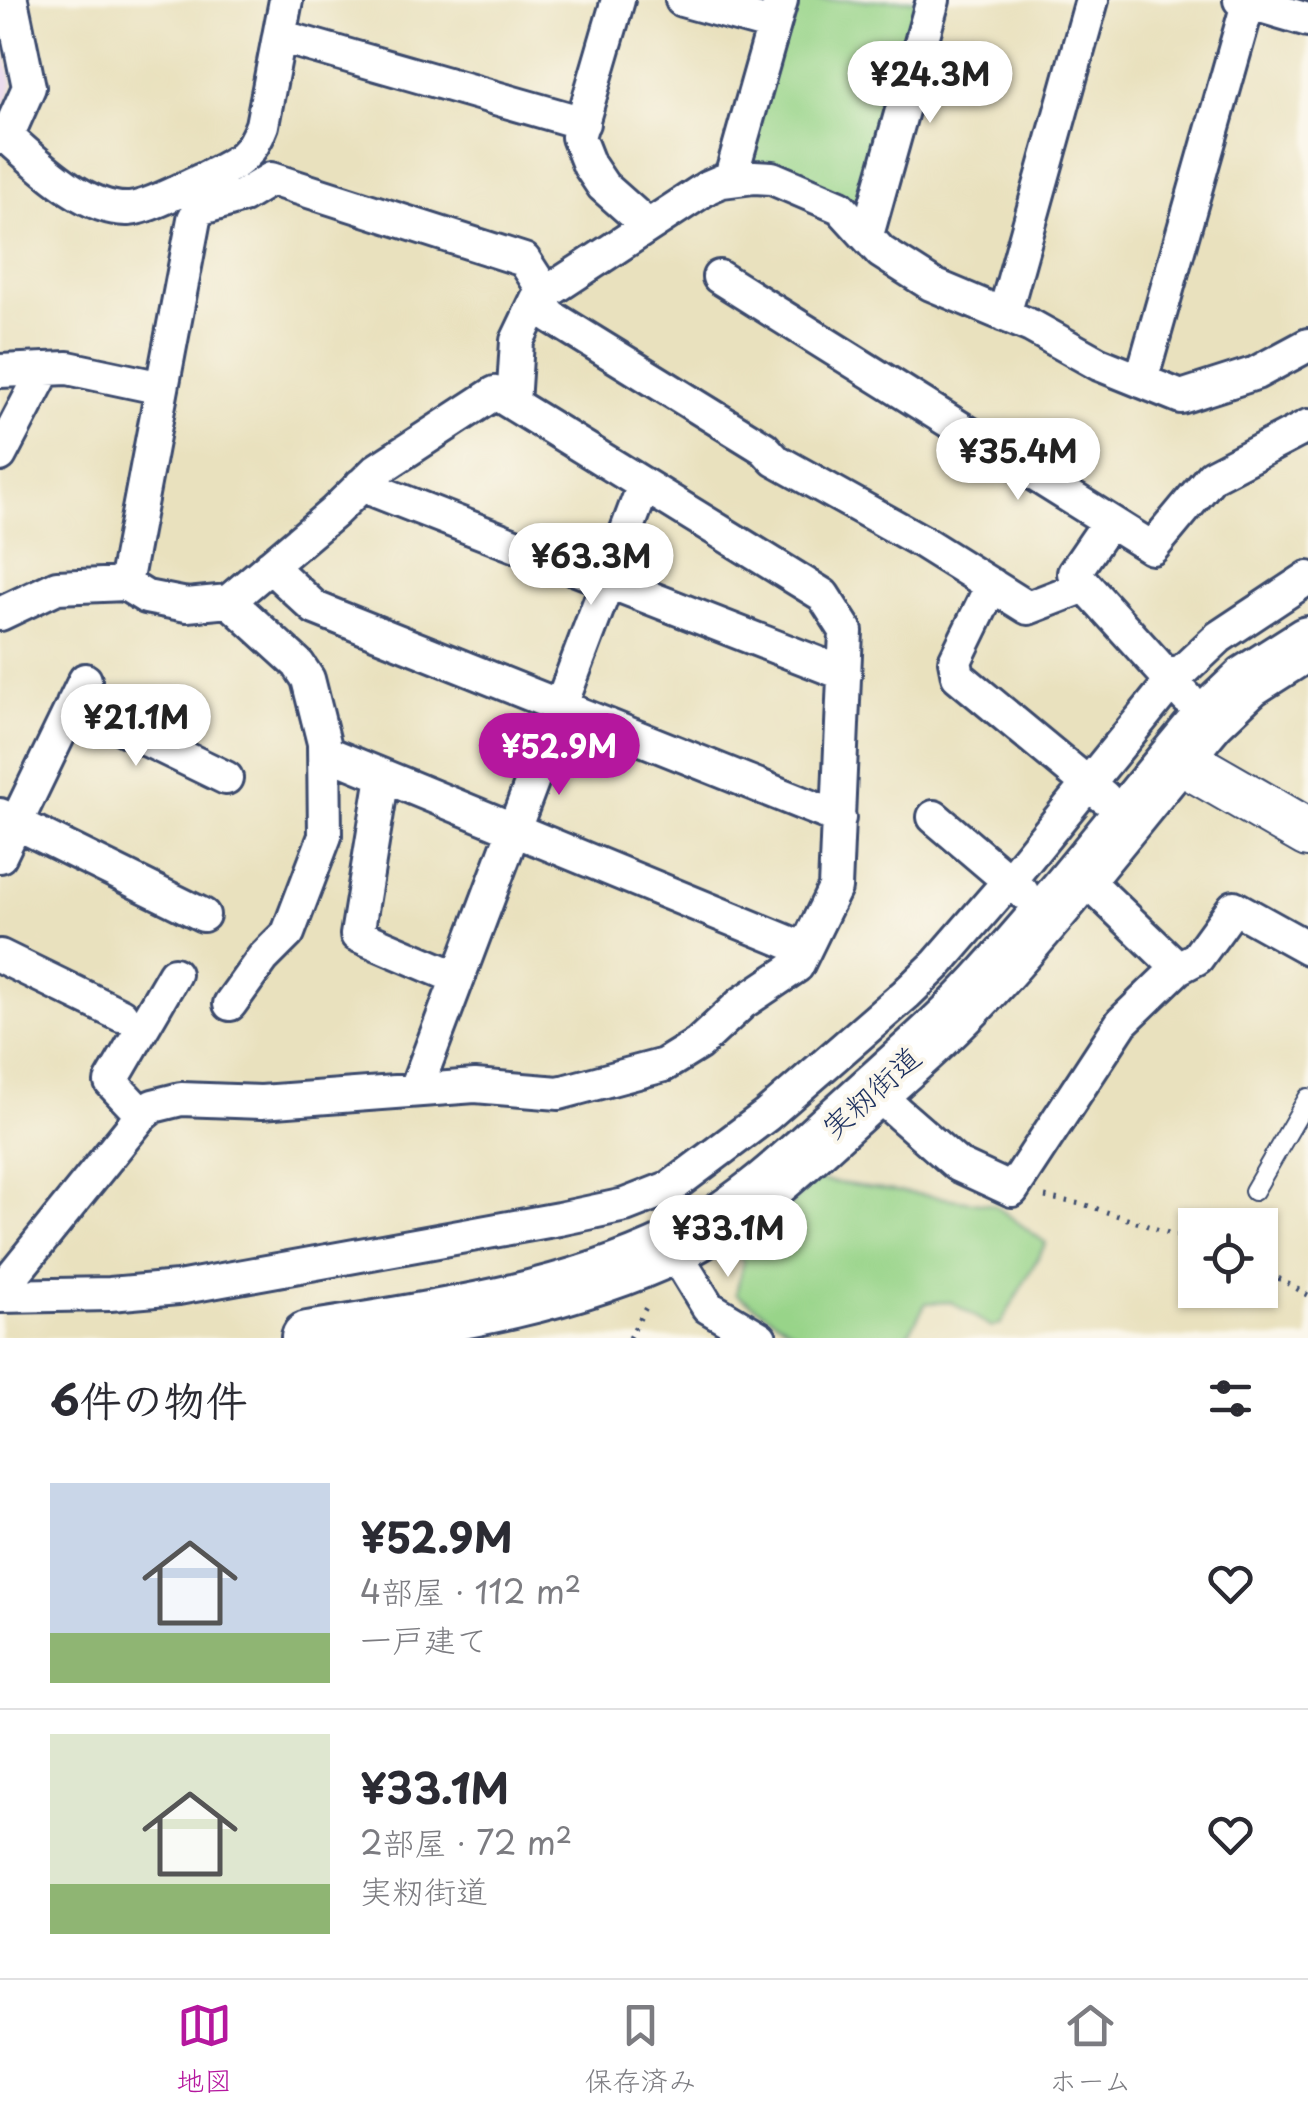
<!DOCTYPE html>
<html lang="ja">
<meta charset="utf-8">
<style>
body{margin:0;font-family:"Playpen Sans","Klee One",sans-serif;background:#f2f2f3;color:#2b2b33;height:100vh;display:flex;flex-direction:column;font-size:38px;white-space:nowrap}
*{box-sizing:border-box;margin:0}
p{font-size:32px;color:#7c7c81}
.icon{flex:none;width:55px;height:55px;fill:none;stroke:currentColor;stroke-width:2;stroke-linecap:round;stroke-linejoin:round}
.map{position:relative;height:1338px;overflow:hidden}
.drawer{display:flex;flex-direction:column;background:#fff;flex:1}
.drawer>*{flex:none}
.buttons{position:absolute;left:1178px;top:1208px;display:grid;gap:20px}
.buttons a{display:grid;place-items:center;width:100px;height:100px;border-radius:0px;background:#fff;box-shadow:0 2px 8px #0004;font-size:50px}
.price{position:absolute;translate:-50% -85px;padding:0 22px;border-radius:35px;background:#fff;color:#222;font-size:32px;line-height:65px;filter:drop-shadow(0 2px 5px #0008)}
.price::after{content:'';position:absolute;left:50%;top:60px;width:30px;height:22px;margin-left:-15px;background:inherit;clip-path:polygon(0 0,100% 0,50% 100%)}
.price.active{background:#b5179e;color:#fff}
ul{padding:0;list-style:none}
li{display:flex;align-items:center;gap:30px;height:250px;padding:0 50px}
li+li{border-top:2px solid #e1e1e2}
li span{display:grid;place-items:center;flex:none;width:280px;height:200px;border-radius:0px;color:#555}
li>.icon{margin-inline-start:auto}
span .icon{width:120px;height:120px;fill:#fffc;stroke-width:1}
li b{font-size:42px}
h2{display:flex;justify-content:space-between;align-items:center;height:120px;padding:0 50px;font-size:42px}
.tabs{display:flex;justify-content:space-around;align-items:center;height:140px;border-top:2px solid #e1e1e2;background:#fff;font-size:28px;color:#7c7c81}
.tabs a{display:grid;justify-items:center;gap:5px}
.tabs .active{color:#b5179e}
.map>svg:first-child{display:block}
</style>
<div class="map">
<svg width="1308" height="1338" viewBox="0 0 1308 1338">
<rect width="100%" height="100%" fill="#fbf7ec"/>
<filter id="ink" filterUnits="userSpaceOnUse"><feTurbulence type="fractalNoise" baseFrequency=".01" numOctaves="2"/><feDisplacementMap in="SourceGraphic" scale="20" xChannelSelector="R" yChannelSelector="G"/><feConvolveMatrix kernelMatrix="1 2 1 2 8 2 1 2 1" color-interpolation-filters="sRGB"/></filter>
<filter id="wash" filterUnits="userSpaceOnUse"><feTurbulence type="fractalNoise" baseFrequency=".0048" numOctaves="4" result="noise"/><feDisplacementMap in="SourceGraphic" scale="40" xChannelSelector="R" yChannelSelector="G"/><feGaussianBlur stdDeviation="2.25" result="paint"/><feColorMatrix in="noise" values="0 0 0 0 0 0 0 0 0 0 0 0 0 0 0 0 0 1.4 0 .05"/><feComposite in="paint" operator="in"/></filter>
<g filter="url(#wash)">
<rect width="100%" height="100%" fill="#e9e1be"/>
<!-- built -->
<path fill="#e7d2ef" d="M 0,29 L 13,85 L 0,118 Z"/>
<!-- green -->
<path fill="#98d489" stroke="#5a8274" stroke-width="2.5" d="M 793,0 L 921,0 L 863,212 L 744,167 Z
M 817,1180 L 994,1205 L 1046,1243 L 1001,1324 L 991,1327 L 951,1302 L 926,1303 L 906,1338 L 804,1338 L 736,1294 L 743,1262 L 738,1253 Z"/>
</g>
<g filter="url(#ink)">
<g fill="none" stroke-linecap="round" stroke-linejoin="round">
<defs>
<path id="lane" d="M 1254,1191 L 1308,1098"/>
<path id="street" d="M 618,0 L 578,137 L 589,165 L 603,186 L 648,226
M 682,0 L 773,25
M 1240,0 L 1308,20
M 279,36 L 583,123
M 4,134 C 35,161 84,211 129,209 C 147,208 185,188 202,180 C 234,164 249,161 262,125 L 286,0
M 0,138 L 13,123 L 29,87 L 11,0
M 730,180 L 781,0
M 867,235 L 933,0
M 719,277 L 1152,548 L 1212,476 L 1308,426
M 537,299 L 552,317 L 764,448 L 775,460 L 921,541 L 1028,608 L 1085,586
M 1004,315 L 1092,0
M 0,371 L 68,368 L 162,388
M 1141,381 L 1249,0
M 513,404 L 517,341 L 537,299 L 708,187 L 722,181 L 754,177 L 772,178 L 840,207 L 881,252 L 931,284 L 1031,326 L 1099,364 L 1181,397 L 1256,373 L 1308,345
M 0,455 L 45,369
M 361,485 L 845,674
M 1109,522 L 1074,573 L 1187,698
M 270,566 L 315,608 L 839,818
M 125,584 L 146,597 L 187,605 L 229,601 L 298,664 L 308,679 L 324,743 L 325,836 L 288,933 L 263,958 L 230,1004
M 992,585 L 955,661 L 958,676 L 1104,797
M 0,614 L 57,587 L 125,584 L 194,219 L 199,209 L 243,196 L 271,179 L 524,260 L 546,294
M 73,704 L 226,778
M 325,752 L 805,949
M 383,776 L 357,935 L 458,978
M 0,815 L 203,915
M 934,817 L 1022,892
M 0,856 L 85,680
M 1079,873 L 1178,968 L 1197,958 L 1234,907 L 1308,948
M 0,956 L 121,1015
M 416,1089 L 644,485
M 873,1091 L 958,1165 L 1012,1190 L 1122,1022 L 1178,968
M 142,1115 L 111,1082 L 174,974
M 672,1248 L 708,1307 L 760,1338
M 0,1291 L 142,1115 L 153,1106 L 181,1099 L 261,1102 L 475,1086 L 559,1093 L 664,1065 L 698,1044 L 742,1003 L 797,966 L 835,888 L 846,631 L 823,595 L 495,393 L 377,470 L 333,513 L 229,601
M 0,1296 L 110,1294 L 178,1288 L 559,1219 L 625,1205 L 671,1187 L 767,1115 L 906,994 L 937,964 L 1009,881 L 1171,682 L 1219,637 L 1308,578"/>
<path id="secondary" d="M 1176,757 L 1308,833"/>
<path id="primary" d="M 308,1338 C 431,1318 561,1301 674,1247 C 740,1215 794,1163 848,1114 C 894,1072 943,1031 985,985 C 1063,900 1134,807 1209,718 L 1248,681 L 1308,643"/>
</defs>
<!-- lane casing -->
<use href="#lane" stroke="#3a4a6c" stroke-width="22"/>
<!-- street casing -->
<use href="#street" stroke="#3a4a6c" stroke-width="38"/>
<!-- secondary casing -->
<use href="#secondary" stroke="#3a4a6c" stroke-width="52"/>
<!-- primary casing -->
<use href="#primary" stroke="#3a4a6c" stroke-width="58"/>
<!-- path -->
<path stroke="#3a4a6c" stroke-width="5" stroke-dasharray="2.5 8" stroke-linecap="butt" d="M 1045,1197 L 1086,1205 L 1195,1242
M 1260,1268 L 1308,1295
M 629,1338 L 649,1302"/>
<!-- lane -->
<use href="#lane" stroke="#fff" stroke-width="18"/>
<!-- street -->
<use href="#street" stroke="#fff" stroke-width="32"/>
<!-- secondary -->
<use href="#secondary" stroke="#fff" stroke-width="48"/>
<!-- primary -->
<use href="#primary" stroke="#fff" stroke-width="52"/>
</g>
</g>
<g text-anchor="middle" stroke-width="8" stroke-linejoin="round" paint-order="stroke">
<!-- street labels -->
<g font-size="30" fill="#1b2f5e" stroke="#fbf7ec">
<text transform="translate(872 1093) rotate(-42)" y="10">実籾街道</text>
</g>
</g>
</svg>
<div class="buttons">
<a><svg class="icon" aria-label="locate" viewBox="0 0 24 24"><circle cx="12" cy="12" r="6"/><path d="M12 2v4M12 18v4M2 12h4M18 12h4"/></svg></a>
</div>
<b class="price" style="left:930px;top:126px">¥24.3M</b>
<b class="price" style="left:1018px;top:503px">¥35.4M</b>
<b class="price" style="left:591px;top:608px">¥63.3M</b>
<b class="price" style="left:136px;top:769px">¥21.1M</b>
<b class="price active" style="left:559px;top:798px">¥52.9M</b>
<b class="price" style="left:728px;top:1280px">¥33.1M</b>
</div>
<section class="drawer">
<h2>6件の物件<svg class="icon" aria-label="filters" viewBox="0 0 24 24"><path d="M4 7h16M4 17h16"/><circle cx="9" cy="7" r="2"/><circle cx="15" cy="17" r="2"/></svg></h2>
<ul>
<li><span style="background:linear-gradient(#c9d6e8 75%,#8fb573 0)"><svg class="icon" aria-label="home" viewBox="0 0 24 24"><path d="M3 11l9-7 9 7M6 9v11h12V9"/></svg></span><div><b>¥52.9M</b><p>4部屋 · 112 m²</p><p>一戸建て</p></div><svg class="icon" aria-label="heart" viewBox="0 0 24 24"><path d="M12 20l-8-8c-3-5 5-10 8-4 3-6 11-1 8 4z"/></svg></li>
<li><span style="background:linear-gradient(#dfe7d0 75%,#8fb573 0)"><svg class="icon" aria-label="home" viewBox="0 0 24 24"><path d="M3 11l9-7 9 7M6 9v11h12V9"/></svg></span><div><b>¥33.1M</b><p>2部屋 · 72 m²</p><p>実籾街道</p></div><svg class="icon" aria-label="heart" viewBox="0 0 24 24"><path d="M12 20l-8-8c-3-5 5-10 8-4 3-6 11-1 8 4z"/></svg></li>
</ul>
</section>
<nav class="tabs">
<a class="active"><svg class="icon" aria-label="map" viewBox="0 0 24 24"><path d="M3 6l6-2 6 2 6-2v14l-6 2-6-2-6 2zM9 4v14M15 6v14"/></svg>地図</a>
<a><svg class="icon" aria-label="saved" viewBox="0 0 24 24"><path d="M7 4h10v16l-5-4-5 4z"/></svg>保存済み</a>
<a><svg class="icon" aria-label="home" viewBox="0 0 24 24"><path d="M3 11l9-7 9 7M6 9v11h12V9"/></svg>ホーム</a>
</nav>
